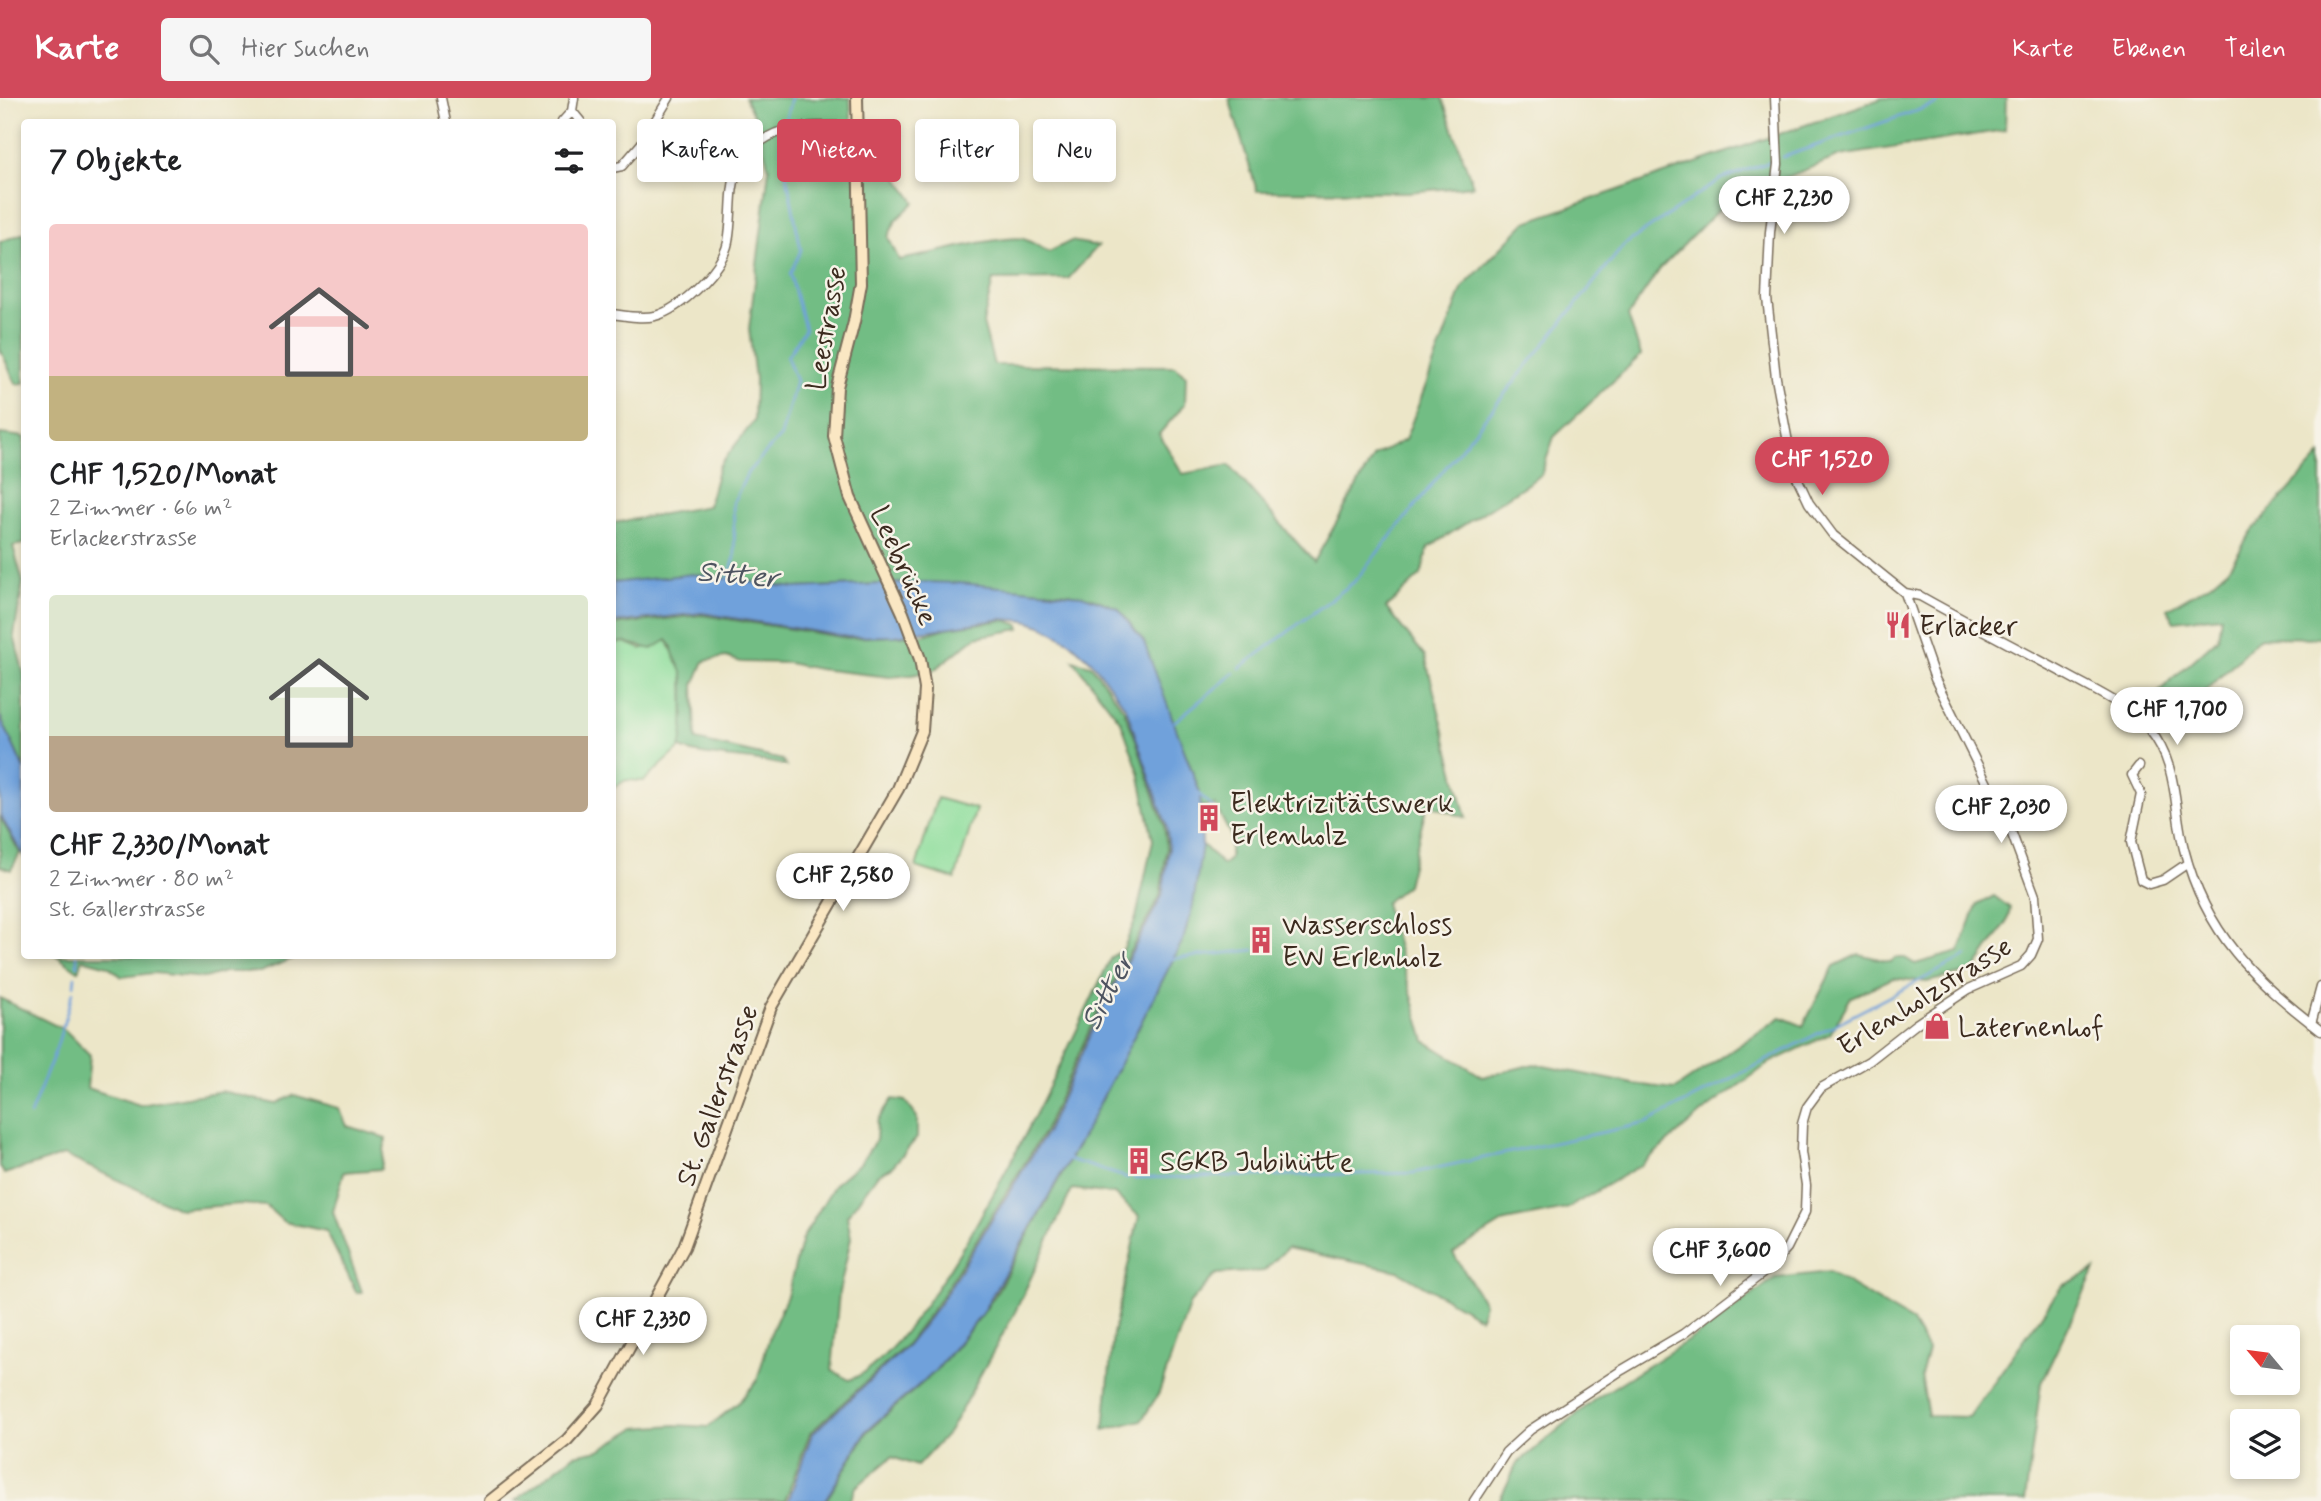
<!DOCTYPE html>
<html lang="de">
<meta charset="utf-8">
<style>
body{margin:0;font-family:Mynerve,sans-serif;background:#f6f6f6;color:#202124;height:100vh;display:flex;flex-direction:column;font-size:26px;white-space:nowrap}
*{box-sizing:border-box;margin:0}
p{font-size:23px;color:#757577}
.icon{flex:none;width:38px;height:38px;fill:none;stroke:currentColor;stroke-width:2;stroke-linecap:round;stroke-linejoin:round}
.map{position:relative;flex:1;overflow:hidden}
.drawer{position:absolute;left:21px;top:21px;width:595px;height:840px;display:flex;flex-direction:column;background:#fff;border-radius:7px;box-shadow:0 4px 10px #0003}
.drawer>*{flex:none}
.hud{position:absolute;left:637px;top:21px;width:665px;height:63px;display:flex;gap:14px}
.needle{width:46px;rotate:299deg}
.tools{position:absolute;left:2230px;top:1227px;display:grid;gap:14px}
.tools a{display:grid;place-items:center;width:70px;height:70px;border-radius:7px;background:#fff;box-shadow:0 4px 10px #0003;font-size:35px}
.price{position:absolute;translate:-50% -60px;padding:0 16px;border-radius:24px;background:#fff;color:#222;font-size:23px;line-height:46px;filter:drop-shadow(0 2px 4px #0008)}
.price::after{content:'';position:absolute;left:50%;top:42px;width:21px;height:16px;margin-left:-10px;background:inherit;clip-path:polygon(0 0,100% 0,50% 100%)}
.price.current{background:#d1495b;color:#fff}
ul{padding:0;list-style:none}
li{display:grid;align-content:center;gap:14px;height:371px;padding:0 28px}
li span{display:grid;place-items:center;height:217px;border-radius:7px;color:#555}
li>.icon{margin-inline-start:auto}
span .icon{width:126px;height:126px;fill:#fffc;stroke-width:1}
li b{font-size:30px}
h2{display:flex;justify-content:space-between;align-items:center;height:84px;padding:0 28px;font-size:30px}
.pill{padding:0 24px;border-radius:7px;background:#fff;box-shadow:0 4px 10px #0003;font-size:24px;line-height:63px}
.pill.current{background:#d1495b;color:#fff}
header{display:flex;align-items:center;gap:42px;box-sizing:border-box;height:98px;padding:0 35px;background:#d1495b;color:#fff}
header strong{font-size:33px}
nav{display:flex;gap:38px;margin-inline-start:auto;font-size:24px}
.search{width:490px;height:63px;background:#f6f6f6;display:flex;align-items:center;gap:18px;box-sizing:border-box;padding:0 24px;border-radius:7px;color:#757577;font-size:26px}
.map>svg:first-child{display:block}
</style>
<header>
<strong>Karte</strong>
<div class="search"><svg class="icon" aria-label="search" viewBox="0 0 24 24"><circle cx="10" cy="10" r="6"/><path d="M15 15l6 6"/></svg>Hier suchen</div>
<nav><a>Karte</a><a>Ebenen</a><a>Teilen</a></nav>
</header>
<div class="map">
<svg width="2321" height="1403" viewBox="0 0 2321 1403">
<rect width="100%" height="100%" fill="#f7f3e8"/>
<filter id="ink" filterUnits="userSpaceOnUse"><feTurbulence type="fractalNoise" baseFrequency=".0143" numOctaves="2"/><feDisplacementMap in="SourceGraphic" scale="14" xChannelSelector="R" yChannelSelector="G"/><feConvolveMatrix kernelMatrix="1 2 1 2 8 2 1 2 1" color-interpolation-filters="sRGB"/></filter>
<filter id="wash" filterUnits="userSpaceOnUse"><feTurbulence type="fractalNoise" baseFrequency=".00686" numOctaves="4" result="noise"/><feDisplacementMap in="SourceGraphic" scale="28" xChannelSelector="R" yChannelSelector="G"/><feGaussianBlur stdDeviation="1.57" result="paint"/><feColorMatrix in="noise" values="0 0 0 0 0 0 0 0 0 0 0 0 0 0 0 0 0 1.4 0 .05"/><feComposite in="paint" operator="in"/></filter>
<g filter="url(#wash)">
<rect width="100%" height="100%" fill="#ece6c8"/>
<!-- green -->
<path fill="#8ede9c" stroke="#64845d" stroke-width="2" d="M 667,542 L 683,575 L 684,639 L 680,650 L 644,683 L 626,682 L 613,690 L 613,546 L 624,544 L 641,551 Z
M 937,700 L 976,711 L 955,781 L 916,769 Z"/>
<!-- forest -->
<path fill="#72bd84" stroke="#567451" stroke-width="2" d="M 745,0 L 850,0 L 852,34 L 889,35 L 899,82 L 915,104 L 896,122 L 888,139 L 899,162 C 924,158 1005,136 1024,141 C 1032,144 1041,150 1049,154 L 1071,143 L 1098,148 L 1068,181 L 993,182 L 983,225 L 994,267 L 1175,268 L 1186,278 L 1185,306 L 1159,336 L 1183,376 L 1229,367 L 1314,464 L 1374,358 L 1405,342 L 1463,189 L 1526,124 L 1883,0 L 2006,0 L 2005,32 L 1840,58 L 1727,103 L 1660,171 L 1628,218 L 1641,257 L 1554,339 L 1541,377 L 1428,450 L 1421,477 L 1386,510 L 1425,558 L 1466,720 L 1427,706 L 1407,787 L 1385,805 L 1425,943 L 1483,979 L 1534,966 L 1633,986 L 1675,991 L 1781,919 L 1803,928 L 1834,868 L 1859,856 L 1891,864 L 1895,860 L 1905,860 L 1915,866 L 1959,854 L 1977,807 L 1994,798 L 2010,810 L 2007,824 L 1973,873 L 1927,884 L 1893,880 L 1851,899 L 1830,936 L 1771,964 L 1709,1009 L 1641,1067 L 1566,1111 L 1505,1123 L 1453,1155 L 1484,1205 L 1480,1220 L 1398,1173 L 1287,1150 L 1264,1173 L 1216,1176 L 1190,1205 L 1159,1295 L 1142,1322 L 1104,1332 L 1113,1236 L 1139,1118 L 1114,1096 L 1072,1091 L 1015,1214 L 949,1334 L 917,1368 L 892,1359 L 856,1389 L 850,1403 L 826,1403 L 868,1333 L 936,1273 L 982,1217 L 995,1197 L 1085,1034 L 1183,842 L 1193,807 L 1202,746 L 1223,767 L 1230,760 L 1230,736 L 1215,707 L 1200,709 L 1200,695 L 1189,664 L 1160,595 L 1144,544 L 1118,510 L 1092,500 L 1069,495 L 925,484 L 795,490 L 706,477 L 679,477 L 660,482 L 613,485 L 613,425 L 708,408 L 719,368 L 754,323 L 755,281 L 749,231 L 769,71 L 757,25 Z
M 1229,0 L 1442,0 L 1473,88 L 1408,94 L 1257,93 Z
M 24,135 L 24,285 L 16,286 L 0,251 L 0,144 Z
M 0,336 L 24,339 L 24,446 L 13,448 L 23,484 L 14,537 L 24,577 L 24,671 L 0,618 Z
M 2321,357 L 2321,540 L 2260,539 L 2172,627 L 2160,630 L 2145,617 L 2146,605 L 2218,540 L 2221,518 L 2174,523 L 2167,511 L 2212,485 L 2228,471 L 2252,433 Z
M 702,517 L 847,540 L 923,537 L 947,530 L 1005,522 L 1019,527 L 1020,531 L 976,539 L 934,572 L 912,577 L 890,579 L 818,571 L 788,565 L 741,564 L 726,559 L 704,563 L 694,587 L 696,642 L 782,662 L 786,668 C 752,658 710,662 680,650 C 684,638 685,591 683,578 C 681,567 671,558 672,548 L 667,542 L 652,551 L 624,544 L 613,546 L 613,527 Z
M 1073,562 L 1091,567 L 1124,612 L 1136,642 L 1164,727 L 1167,751 L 1160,798 L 1098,913 L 1044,1034 L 936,1207 L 905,1248 L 810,1335 L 785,1403 L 515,1403 L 574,1357 L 599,1352 L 636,1330 L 675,1327 L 708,1329 L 738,1305 L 757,1283 L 770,1237 L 787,1198 L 802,1141 L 835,1086 L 861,1064 L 876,1042 L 877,1023 L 892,1001 L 905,1003 L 917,1019 L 917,1040 L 891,1070 L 878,1076 L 847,1118 L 851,1140 L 839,1194 L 832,1272 L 849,1282 C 928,1257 1073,942 1111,859 L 1123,852 L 1136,820 L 1153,742 L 1139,674 L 1121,624 Z
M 0,719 L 20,755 L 11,772 L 0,768 Z
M 57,858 L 299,858 L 260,874 L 224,874 L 205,880 L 153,875 L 122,879 L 108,868 L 82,861 L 78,873 Z
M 0,900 L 65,932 L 90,957 L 87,990 L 140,1007 L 222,993 L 275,1006 L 294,997 L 339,1010 L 347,1028 L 386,1040 L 381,1071 L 344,1074 L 333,1114 L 362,1194 L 357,1195 L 326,1133 L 284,1124 L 266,1108 L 240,1106 L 180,1111 L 64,1057 L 4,1076 L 0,1068 Z
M 2095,1172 L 2041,1285 L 2025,1403 L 1499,1403 L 1517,1366 L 1595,1301 L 1711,1228 L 1775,1180 L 1829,1174 L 1911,1223 L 1928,1252 L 1921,1278 L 1928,1318 L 1969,1319 L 2062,1188 Z"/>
<!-- water -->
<path fill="#70a1db" stroke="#56667c" stroke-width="2" d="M 692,476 L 795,490 L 925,484 L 960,485 L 1082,497 L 1118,510 L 1144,544 L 1200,695 L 1202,746 L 1193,807 L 1183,842 L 1085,1034 L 981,1217 L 935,1273 L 867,1332 L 825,1403 L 788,1403 L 812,1336 L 906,1249 L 938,1208 L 1046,1035 L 1100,914 L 1162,798 L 1169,751 L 1166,726 L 1126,610 L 1093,565 L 1070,544 L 1044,529 L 1026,523 L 1002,521 L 895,538 L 848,539 L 702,515 L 613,525 L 613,485 Z
M 0,618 L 24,671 L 24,759 L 0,717 Z"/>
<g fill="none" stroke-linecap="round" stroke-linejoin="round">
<!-- stream -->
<path stroke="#70a1db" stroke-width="2.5" d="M 786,21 L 791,0
M 1783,59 L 1936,6 L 1939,0
M 727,484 L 735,459 L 733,405 L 748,374 L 781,338 L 796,283 L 787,259 L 805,231 L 790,176 L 801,152 L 781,48
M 1240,570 L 1354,484 L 1624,147 L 1721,81 L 1770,64
M 1174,624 L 1234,575
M 1198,695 L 1213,710
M 1171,861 L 1254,852
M 77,867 L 77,858
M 74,887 L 75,879
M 30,1017 L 56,951 L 73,894
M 1068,1061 L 1128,1080
M 1133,1080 L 1413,1075 L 1646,1025 L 1967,858"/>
</g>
</g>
<g filter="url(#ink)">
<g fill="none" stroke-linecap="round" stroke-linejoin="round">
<defs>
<path id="street" d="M 441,0 L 446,24
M 572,13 L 581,24
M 562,24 L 572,13 L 574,0
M 612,70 L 622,68 L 641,46 L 669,0
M 612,216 C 626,218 641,221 655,218 C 681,211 723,170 728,144 C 736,103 721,65 768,39 C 793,25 830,28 858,28
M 1905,495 L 1920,498 C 1968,525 2017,550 2065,576 C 2093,592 2127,606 2149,631 C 2179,667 2173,709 2184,751 C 2206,837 2254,881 2321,933
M 2139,668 L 2132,677 L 2141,696 L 2131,744 L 2141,782 L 2149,786 L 2163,782 L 2188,765
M 2311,926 L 2321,889
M 1474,1403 L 1506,1354 L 1530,1332 L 1622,1272 L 1683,1236 L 1767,1172 L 1787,1150 L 1805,1114 L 1806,1087 L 1801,1054 L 1802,1026 L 1807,1009 L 1821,990 L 1869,963 L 1916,926 L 1969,891 L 2021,868 L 2031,857 L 2038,841 L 2035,798 L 2012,736 L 1935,581 L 1905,495 L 1833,437 L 1809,405 L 1793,371 L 1776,280 L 1767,200 L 1770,134 L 1778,66 L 1775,0"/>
<path id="secondary" d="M 490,1403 L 567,1342 L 598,1307 L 684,1149 L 771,909 L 898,691 L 922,633 L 925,591 L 920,561 L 903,515 L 850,399 L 834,338 L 837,289 L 854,224 L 861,185 L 857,0"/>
</defs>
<!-- street casing -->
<use href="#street" stroke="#796c5a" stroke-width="11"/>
<!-- secondary casing -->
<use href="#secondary" stroke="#796c5a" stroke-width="14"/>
<!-- street -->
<use href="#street" stroke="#fff" stroke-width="8"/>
<!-- secondary -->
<use href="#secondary" stroke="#fae7c3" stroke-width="10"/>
</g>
</g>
<!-- icons -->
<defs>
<symbol id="restaurant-bare" viewBox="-9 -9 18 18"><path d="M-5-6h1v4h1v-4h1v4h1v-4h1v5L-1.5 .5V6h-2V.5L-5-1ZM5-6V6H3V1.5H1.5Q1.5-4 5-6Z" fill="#d1495b" stroke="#f7f3e8" stroke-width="2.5" paint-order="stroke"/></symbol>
<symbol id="building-bare" viewBox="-9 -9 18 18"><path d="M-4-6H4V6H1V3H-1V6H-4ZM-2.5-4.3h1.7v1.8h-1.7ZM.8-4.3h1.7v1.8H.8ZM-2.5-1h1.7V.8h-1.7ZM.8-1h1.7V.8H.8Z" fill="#d1495b" stroke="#f7f3e8" stroke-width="2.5" paint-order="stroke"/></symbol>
<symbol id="shop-bare" viewBox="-9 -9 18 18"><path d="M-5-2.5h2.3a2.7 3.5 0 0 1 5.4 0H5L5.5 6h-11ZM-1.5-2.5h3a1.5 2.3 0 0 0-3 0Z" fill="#d1495b" stroke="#f7f3e8" stroke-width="2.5" paint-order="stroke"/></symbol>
</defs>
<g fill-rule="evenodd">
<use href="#restaurant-bare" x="1879" y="508" width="38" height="38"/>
<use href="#building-bare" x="1190" y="701" width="38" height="38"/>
<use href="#building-bare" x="1242" y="823" width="38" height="38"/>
<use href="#shop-bare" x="1918" y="909" width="38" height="38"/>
<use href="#building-bare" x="1120" y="1044" width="38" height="38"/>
</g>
<g text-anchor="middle" stroke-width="5" stroke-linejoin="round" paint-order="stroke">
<!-- street labels -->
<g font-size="28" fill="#3b2a1e" stroke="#f7f3e8">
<text transform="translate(825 230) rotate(-80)" y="10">Leestrasse</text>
<text transform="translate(905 467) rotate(66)" y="10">Leebrücke</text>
<text transform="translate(1924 897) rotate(-32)" y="10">Erlenholzstrasse</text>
<text transform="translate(716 997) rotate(-70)" y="10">St. Gallerstrasse</text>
</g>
<!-- poi labels -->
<g font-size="28" fill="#3b2a1e" stroke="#f7f3e8" text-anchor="start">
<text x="1919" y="537">Erlacker</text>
<text x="1230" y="714">Elektrizitätswerk<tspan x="1230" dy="32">Erlenholz</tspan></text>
<text x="1282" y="836">Wasserschloss<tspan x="1282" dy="32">EW Erlenholz</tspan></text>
<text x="1958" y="938">Laternenhof</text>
<text x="1160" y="1073">SGKB Jubihütte</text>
</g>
<!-- water labels -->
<g font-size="30" font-style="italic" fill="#4e5460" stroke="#f7f3e8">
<text transform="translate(738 476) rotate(5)" y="10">Sitter</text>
<text transform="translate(1107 893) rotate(-62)" y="10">Sitter</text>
</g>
</g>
</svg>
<div class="tools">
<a><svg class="needle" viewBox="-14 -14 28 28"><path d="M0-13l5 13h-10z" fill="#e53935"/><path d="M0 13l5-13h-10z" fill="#757577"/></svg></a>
<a><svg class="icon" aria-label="layers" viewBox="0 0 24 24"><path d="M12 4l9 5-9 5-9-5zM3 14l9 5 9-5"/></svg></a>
</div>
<b class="price" style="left:1784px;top:138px">CHF 2,230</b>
<b class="price current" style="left:1822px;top:399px">CHF 1,520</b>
<b class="price" style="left:2177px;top:649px">CHF 1,700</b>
<b class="price" style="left:2001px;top:747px">CHF 2,030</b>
<b class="price" style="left:843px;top:815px">CHF 2,580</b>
<b class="price" style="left:1720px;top:1190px">CHF 3,600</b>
<b class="price" style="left:643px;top:1259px">CHF 2,330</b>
<div class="hud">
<a class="pill">Kaufen</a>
<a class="pill current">Mieten</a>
<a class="pill">Filter</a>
<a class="pill">Neu</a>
</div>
<section class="drawer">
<h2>7 Objekte<svg class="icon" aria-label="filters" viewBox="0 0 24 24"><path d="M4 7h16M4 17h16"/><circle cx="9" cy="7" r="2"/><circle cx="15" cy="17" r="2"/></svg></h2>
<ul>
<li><span style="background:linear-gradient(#f6c9c9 70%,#c2b280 0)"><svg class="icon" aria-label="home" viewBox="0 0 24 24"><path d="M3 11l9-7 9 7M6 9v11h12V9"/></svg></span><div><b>CHF 1,520/Monat</b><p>2 Zimmer · 66 m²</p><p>Erlackerstrasse</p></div></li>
<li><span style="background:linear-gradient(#dfe7d0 65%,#b9a48a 0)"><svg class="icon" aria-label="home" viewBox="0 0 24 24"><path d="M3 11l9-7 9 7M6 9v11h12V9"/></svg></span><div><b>CHF 2,330/Monat</b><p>2 Zimmer · 80 m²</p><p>St. Gallerstrasse</p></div></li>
</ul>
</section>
</div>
